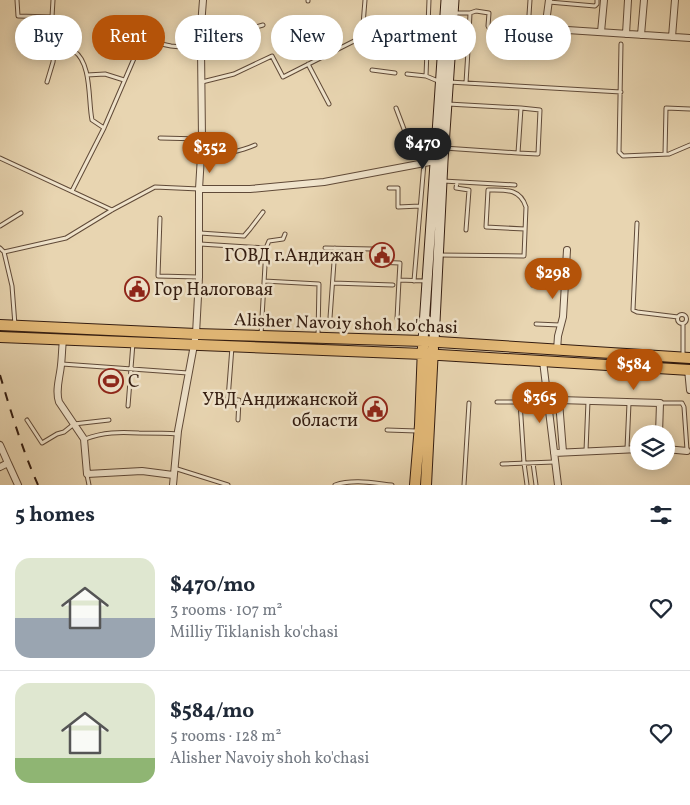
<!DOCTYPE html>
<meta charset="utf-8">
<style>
body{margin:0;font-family:Vollkorn,serif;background:#f6f6f7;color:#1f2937;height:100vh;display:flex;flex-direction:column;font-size:19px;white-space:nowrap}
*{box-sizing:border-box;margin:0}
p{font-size:16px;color:#747a83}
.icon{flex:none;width:28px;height:28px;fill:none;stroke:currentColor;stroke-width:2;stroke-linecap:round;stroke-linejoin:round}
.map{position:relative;height:485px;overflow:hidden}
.side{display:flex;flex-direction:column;background:#fff;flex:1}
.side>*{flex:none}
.guide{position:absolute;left:15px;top:15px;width:660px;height:45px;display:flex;gap:10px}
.fabs{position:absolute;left:630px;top:425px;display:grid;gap:10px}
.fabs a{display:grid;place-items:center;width:45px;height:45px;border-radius:50%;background:#fff;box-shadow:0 2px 12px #0003;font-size:25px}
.price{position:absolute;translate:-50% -42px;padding:0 11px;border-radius:18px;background:#b45309;color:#fff;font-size:16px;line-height:32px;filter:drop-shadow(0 1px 2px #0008)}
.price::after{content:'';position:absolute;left:50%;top:30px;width:15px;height:11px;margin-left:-8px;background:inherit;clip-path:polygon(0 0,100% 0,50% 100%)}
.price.on{background:#222;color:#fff}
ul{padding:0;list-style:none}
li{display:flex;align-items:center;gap:15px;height:125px;padding:0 15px}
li+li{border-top:1px solid #e0e1e3}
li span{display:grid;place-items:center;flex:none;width:140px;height:100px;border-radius:15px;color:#555}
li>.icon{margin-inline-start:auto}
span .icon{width:60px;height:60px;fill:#fffc;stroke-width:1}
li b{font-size:21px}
h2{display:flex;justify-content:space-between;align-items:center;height:60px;padding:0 15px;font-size:21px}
.pill{padding:0 18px;border-radius:22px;background:#fff;box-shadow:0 2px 12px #0003;font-size:18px;line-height:45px}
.pill.on{background:#b45309;color:#fff}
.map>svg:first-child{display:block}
</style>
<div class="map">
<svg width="690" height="485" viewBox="0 0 690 485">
<rect width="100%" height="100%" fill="#e8d5b1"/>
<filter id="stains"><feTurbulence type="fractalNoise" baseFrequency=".004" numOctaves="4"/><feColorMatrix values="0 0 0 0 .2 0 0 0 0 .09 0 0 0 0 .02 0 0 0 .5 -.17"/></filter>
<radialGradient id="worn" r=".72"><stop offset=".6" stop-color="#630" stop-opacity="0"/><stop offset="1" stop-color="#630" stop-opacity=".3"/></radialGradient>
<!-- water -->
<path fill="#9eb5b8" stroke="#737875" d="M 532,265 L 541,265 L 540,287 L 531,287 Z"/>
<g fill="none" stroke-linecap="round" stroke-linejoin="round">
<defs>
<path id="lane" d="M 17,0 L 18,16 L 52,17
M 53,0 L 52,17 L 55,45 C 61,47 69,48 74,51 C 92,63 88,101 92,120 L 104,128 L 72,191
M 429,0 L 426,76 L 438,81
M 308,1 L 308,0
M 549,2 L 595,6 L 597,4 L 597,0
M 456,13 L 470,13
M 453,34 L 469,34 L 466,83
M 469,34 L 470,13 L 476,11 L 489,13 L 488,26 L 489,28 L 527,32 L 528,30 L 530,0
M 201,39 L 225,36 L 263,25
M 621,44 L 619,152 L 623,156 L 669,154 L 690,145
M 451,49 L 468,50
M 308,64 L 329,104
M 372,70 L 395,73
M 407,74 L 426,76
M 87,75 L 105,74 L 124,80
M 47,82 L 53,62 L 55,45
M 202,82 L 234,74 L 272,56 L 283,77 L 362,37 L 365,0
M 449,82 L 621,92
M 396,108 L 407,137 L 421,163
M 104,128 L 142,40 L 171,46 L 200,49
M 160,138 L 201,139
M 444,148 L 518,153 L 521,108 L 448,104
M 518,153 L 538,154 L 540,110 L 521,108
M 665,154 L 666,108 L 690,109
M 201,156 C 220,155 237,153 255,145
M 0,158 L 112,210
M 443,181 L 515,185
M 457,182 L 456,188 L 469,190 L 466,230
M 389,188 L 398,188 L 398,207 L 420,206
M 160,218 L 158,276 L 198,277
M 637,223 L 633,310 L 637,312 L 678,317
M 0,226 L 21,213
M 200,233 L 244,236 L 250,229 L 263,212
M 200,244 L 266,248 L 269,241 L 283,239 L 285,234
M 0,248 L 4,252
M 325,248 L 372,249 L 374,262 L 400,263 L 399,280 L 427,281
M 438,255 L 524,256 L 526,207 C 520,188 505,190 488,190 L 486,227 L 525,229
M 264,281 L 319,284 L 318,336
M 414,281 L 424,163
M 333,283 L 393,285
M677.5 319a4.5 4.5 0 1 1 9 0a4.5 4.5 0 1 1-9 0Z
M 330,318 L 335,248
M 397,319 L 399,280
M 536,324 L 560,325
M 15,325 L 12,286 L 4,252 L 66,238 L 112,210 L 155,187 L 199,189
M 261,335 L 266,248
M 232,347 L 228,399 L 239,400 L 238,420
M 683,357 L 683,324
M 62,364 L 188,373
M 497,402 L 520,402 L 524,463 L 527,485
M 661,403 L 682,403 L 684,407 L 687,450
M 128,406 L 133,343
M 27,420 L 42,443 L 57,434 L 64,432 L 74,424 L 109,420
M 387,430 L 417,431
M 85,439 C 104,432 119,432 139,433 C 152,433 165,433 178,434
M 627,449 L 629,403
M 586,451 L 588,401
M 533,463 L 536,485
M 502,464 L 554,462
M 174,468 L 228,485
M 87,475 L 89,485
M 335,485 C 353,479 373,483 392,485
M 464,485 L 469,403"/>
<path id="street" d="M 549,0 L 547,15 L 547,26 L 552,29 L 690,38
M 601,32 L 604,0
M 626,34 L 628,0
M 641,35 L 644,0
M 672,37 L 675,0
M 199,189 L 250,189 L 324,182 L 435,161
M 63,340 C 62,348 62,357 61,365 C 60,377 55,390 59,402 L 84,439 L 87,474 L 142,471 L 173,475
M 557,350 L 558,336 L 563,317 L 567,250
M 543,361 L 558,485
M 688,369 L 690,390
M 546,389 L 558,389 L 563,452
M 559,400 L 660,403 L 659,434
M 0,445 L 8,463
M 666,449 L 687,451
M 554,453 L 639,449
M 0,467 L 8,463 L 18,485
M 173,485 L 178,431 L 196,334 L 199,277 L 199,189 L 202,139 L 201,49 L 200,39 L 203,0"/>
<path id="secondary" d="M 423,341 L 446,0
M 434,342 L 443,161 L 454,0"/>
<path id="primary" d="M 0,325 L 196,334 L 423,341 L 690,358
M 0,337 L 423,354 L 690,370
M 415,485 L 420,425 L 423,347
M 426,485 L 433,348"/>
</defs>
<!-- lane casing -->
<use href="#lane" stroke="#604a38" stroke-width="5"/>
<!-- street casing -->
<use href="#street" stroke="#604a38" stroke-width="8"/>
<!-- secondary casing -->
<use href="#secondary" stroke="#331c10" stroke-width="11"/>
<!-- primary casing -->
<use href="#primary" stroke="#331c10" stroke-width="12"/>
<!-- lane -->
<use href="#lane" stroke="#f0e4cc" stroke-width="3"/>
<!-- street -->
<use href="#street" stroke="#f0e4cc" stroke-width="6"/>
<!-- secondary -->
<use href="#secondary" stroke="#f0e4cc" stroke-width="9"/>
<!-- primary -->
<use href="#primary" stroke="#e4ba78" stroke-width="10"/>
<!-- rail -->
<path stroke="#331c10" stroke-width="2" stroke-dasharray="9 9" stroke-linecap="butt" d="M 0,375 C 11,412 22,449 38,485"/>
</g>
<!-- icons -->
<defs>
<symbol id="civic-ring" viewBox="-11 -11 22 22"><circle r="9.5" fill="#f0e4cc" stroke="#8f2418" stroke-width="1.5"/><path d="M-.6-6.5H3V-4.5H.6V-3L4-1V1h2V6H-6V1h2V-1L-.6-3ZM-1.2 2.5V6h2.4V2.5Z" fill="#8f2418"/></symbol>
<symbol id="stadium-ring" viewBox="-11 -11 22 22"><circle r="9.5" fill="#f0e4cc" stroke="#8f2418" stroke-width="1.5"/><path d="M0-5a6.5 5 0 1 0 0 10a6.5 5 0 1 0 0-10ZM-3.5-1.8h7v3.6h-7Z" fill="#8f2418"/></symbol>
</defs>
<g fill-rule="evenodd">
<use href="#civic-ring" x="368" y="241" width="28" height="28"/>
<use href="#civic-ring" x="123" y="275" width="28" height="28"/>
<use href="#stadium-ring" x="97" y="367" width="28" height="28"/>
<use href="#civic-ring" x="361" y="395" width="28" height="28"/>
</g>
<g text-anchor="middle" stroke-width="5" stroke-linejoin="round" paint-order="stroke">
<!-- poi labels -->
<g font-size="18" fill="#331c10" stroke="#f0e4cc" text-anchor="end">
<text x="364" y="261">ГОВД г.Андижан</text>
<text x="154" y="295" text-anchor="start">Гор Налоговая</text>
<text x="128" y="387" text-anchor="start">С</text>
<text x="358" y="405">УВД Андижанской<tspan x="358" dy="21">области</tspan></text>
</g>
<!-- street labels -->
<g font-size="18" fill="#331c10" stroke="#f0e4cc">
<text transform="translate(346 323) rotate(2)" y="6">Alisher Navoiy shoh ko'chasi</text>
</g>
</g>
<rect width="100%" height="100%" filter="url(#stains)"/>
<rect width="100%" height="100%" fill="url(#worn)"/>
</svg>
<div class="fabs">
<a><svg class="icon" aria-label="layers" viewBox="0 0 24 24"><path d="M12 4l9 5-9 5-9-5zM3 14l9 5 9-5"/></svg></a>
</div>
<b class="price on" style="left:423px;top:170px">$470</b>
<b class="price" style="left:210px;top:174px">$352</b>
<b class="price" style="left:553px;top:300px">$298</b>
<b class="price" style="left:634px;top:391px">$584</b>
<b class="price" style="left:540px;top:424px">$365</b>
<div class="guide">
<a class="pill">Buy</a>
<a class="pill on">Rent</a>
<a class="pill">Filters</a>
<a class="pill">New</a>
<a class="pill">Apartment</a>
<a class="pill">House</a>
</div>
</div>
<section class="side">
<h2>5 homes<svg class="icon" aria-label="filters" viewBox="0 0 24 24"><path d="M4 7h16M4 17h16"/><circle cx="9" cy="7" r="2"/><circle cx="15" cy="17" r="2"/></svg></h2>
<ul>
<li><span style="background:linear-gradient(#dfe7d0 60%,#9aa5b1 0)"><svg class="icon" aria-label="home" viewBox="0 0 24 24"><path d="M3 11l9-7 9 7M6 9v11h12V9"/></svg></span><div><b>$470/mo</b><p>3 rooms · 107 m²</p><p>Milliy Tiklanish ko'chasi</p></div><svg class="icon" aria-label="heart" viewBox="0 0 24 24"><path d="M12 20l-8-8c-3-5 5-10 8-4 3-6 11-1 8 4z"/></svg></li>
<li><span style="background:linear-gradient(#dfe7d0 75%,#8fb573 0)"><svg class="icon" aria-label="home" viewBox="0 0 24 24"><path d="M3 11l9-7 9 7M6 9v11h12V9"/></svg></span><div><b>$584/mo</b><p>5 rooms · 128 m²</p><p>Alisher Navoiy shoh ko'chasi</p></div><svg class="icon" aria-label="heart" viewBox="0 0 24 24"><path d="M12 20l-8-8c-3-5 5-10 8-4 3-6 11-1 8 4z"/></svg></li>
</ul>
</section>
